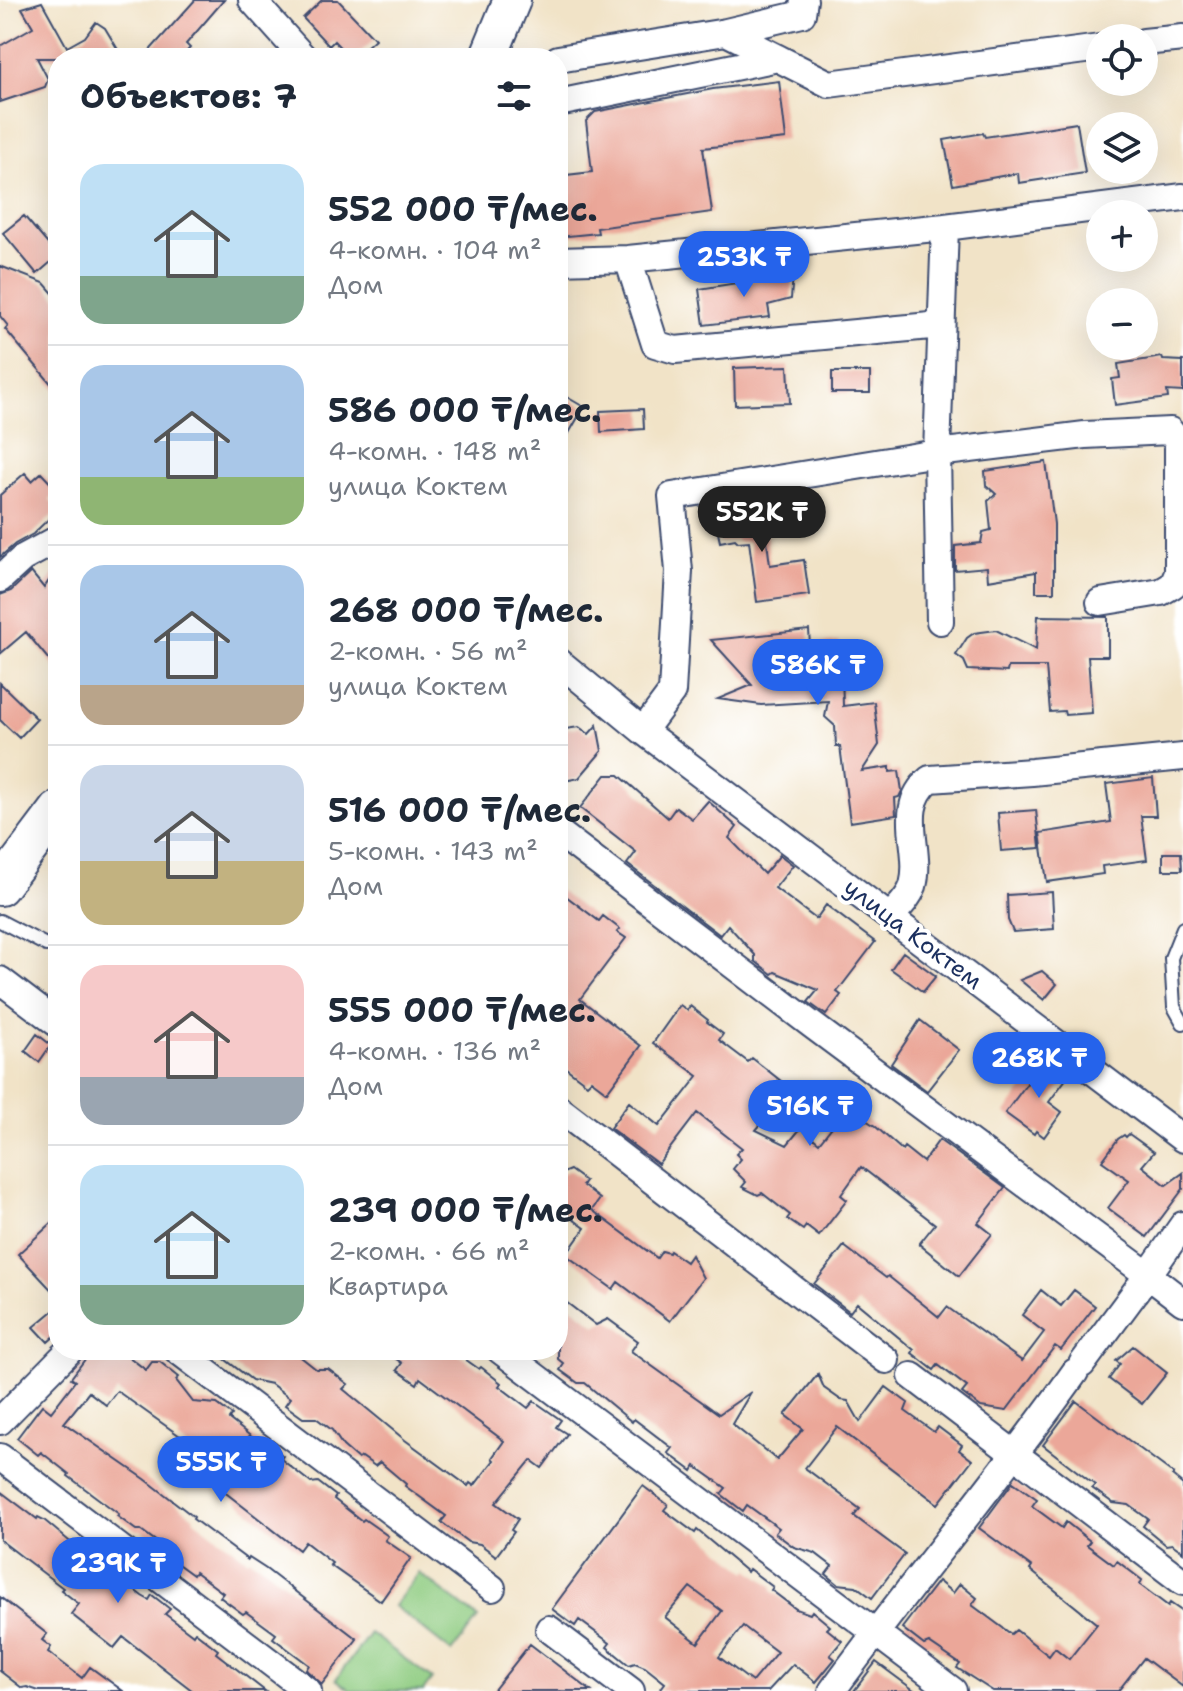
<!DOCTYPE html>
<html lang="ru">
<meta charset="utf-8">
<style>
body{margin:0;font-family:"Shantell Sans",sans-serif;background:#f2f2f3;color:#1f2937;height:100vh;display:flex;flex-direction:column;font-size:30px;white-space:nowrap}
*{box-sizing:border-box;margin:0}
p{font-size:26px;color:#747a83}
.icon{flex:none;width:44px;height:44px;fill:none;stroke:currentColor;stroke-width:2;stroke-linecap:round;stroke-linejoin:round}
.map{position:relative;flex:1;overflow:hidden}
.drawer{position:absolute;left:48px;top:48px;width:520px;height:1312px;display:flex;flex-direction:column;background:#fff;border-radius:32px;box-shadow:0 8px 32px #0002}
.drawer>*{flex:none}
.controls{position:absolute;left:1086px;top:24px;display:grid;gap:16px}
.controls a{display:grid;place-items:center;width:72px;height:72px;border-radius:50%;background:#fff;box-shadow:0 8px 32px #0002;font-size:40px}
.price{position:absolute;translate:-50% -68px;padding:0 18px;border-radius:28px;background:#2563eb;color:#fff;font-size:26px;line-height:52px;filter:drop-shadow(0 2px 4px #0008)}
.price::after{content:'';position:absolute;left:50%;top:48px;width:24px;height:18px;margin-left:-12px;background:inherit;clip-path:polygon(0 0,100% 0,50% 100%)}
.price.current{background:#222;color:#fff}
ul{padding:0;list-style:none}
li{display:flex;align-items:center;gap:24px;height:200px;padding:0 32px}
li+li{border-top:2px solid #e0e1e3}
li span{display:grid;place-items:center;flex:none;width:224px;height:160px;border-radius:24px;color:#555}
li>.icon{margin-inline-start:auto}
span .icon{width:96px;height:96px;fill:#fffc;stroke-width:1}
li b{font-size:34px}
h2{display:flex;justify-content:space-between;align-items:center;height:96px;padding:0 32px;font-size:34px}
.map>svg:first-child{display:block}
</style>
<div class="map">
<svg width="1183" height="1691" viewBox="0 0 1183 1691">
<rect width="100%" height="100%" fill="#fff"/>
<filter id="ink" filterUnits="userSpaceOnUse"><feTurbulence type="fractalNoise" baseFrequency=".0125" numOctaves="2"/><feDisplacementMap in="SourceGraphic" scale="16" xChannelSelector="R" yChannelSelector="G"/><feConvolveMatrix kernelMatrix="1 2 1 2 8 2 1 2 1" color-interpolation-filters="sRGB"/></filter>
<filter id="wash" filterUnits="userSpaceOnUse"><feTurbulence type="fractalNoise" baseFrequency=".006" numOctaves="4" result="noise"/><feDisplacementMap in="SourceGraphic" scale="32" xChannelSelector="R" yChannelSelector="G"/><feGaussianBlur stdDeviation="1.8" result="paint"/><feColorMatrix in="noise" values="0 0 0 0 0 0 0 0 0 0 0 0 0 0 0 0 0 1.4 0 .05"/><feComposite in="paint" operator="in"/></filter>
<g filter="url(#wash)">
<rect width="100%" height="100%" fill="#f1e3c7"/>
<!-- green -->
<path fill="#8fcc81" stroke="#557e70" stroke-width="2" d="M 419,1573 L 478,1618 L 452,1652 L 394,1606 Z
M 370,1633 L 432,1679 L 423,1691 L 351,1691 L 336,1679 Z"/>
<g id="blocks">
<!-- building -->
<path fill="#eba799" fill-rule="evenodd" d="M 195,0 L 224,0 L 186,44 L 190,48 L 181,58 L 143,58 Z
M 322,0 L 338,0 L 375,39 L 354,58 L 350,58 L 334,41 L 329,46 L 303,18 Z
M 42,2 L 67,47 L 85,37 L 96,22 L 105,28 L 123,58 L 37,58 L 48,79 L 45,87 L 0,102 L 0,46 L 33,27 L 22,8 Z
M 779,81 L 786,139 L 703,148 L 712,212 L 597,228 L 598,233 L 558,237 L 558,176 L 592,172 L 586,121 L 595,112 L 713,89 Z
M 1077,123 L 1085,173 L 1019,183 L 1018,173 L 953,185 L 944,140 L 983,133 L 985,137 Z
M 24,216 L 58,256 L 37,274 L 3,233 Z
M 0,266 L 44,283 L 58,299 L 58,392 L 5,329 L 8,326 L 0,316 Z
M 793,274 L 791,299 L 768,305 L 770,317 L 704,325 L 699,289 Z
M 1162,357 L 1163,360 L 1183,361 L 1183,392 L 1167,391 L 1168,398 L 1115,405 L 1112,379 L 1120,378 L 1118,364 Z
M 788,366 L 790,403 L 735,405 L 734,368 Z
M 832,372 L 870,372 L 870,393 L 832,393 Z
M 558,392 L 584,407 L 558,452 Z
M 643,409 L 644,429 L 601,432 L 600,411 Z
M 1046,462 L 1054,524 L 1054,592 L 1036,592 L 1036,572 L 988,580 L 987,567 L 955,570 L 955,546 L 981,543 L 983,532 L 991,530 L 988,501 L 996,494 L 986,485 L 985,471 Z
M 25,473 L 32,481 L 41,473 L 58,491 L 50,500 L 58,510 L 33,534 L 15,544 L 0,557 L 0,495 Z
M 758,503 L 760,511 L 763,511 L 770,565 L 804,560 L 809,595 L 757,602 L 749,541 L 738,542 L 735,539 L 720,542 L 714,514 L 719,509 Z
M 58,567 L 58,671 L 26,632 L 0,654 L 0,595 L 11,591 L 31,572 L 44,588 Z
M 1038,616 L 1108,617 L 1108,656 L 1088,656 L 1092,713 L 1065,715 L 1064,711 L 1050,712 L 1046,667 L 1008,667 L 1007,672 L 968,670 L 964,661 L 956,655 L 967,638 L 974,633 L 996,630 L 1036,650 Z
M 809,630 L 810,645 L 839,642 L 840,650 L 849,652 L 849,669 L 842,670 L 843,706 L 874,702 L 879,745 L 862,771 L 890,767 L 890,772 L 899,771 L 902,791 L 899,797 L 895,798 L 896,815 L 850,822 L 840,746 L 836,746 L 835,726 L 825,717 L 828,701 L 761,705 L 718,699 L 752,685 L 711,640 Z
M 0,683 L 37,719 L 19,738 L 0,720 Z
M 597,725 L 602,751 L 579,778 L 559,782 L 558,730 L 579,727 L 589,734 Z
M 606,775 L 619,775 L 668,818 L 676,807 L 692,819 L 708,801 L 737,827 L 729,838 L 764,874 L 780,855 L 793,865 L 775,888 L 816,919 L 826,905 L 875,942 L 837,992 L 841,995 L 826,1015 L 808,1002 L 818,990 L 775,972 L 772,974 L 755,961 L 755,955 L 728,925 L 720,935 L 627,864 L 636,852 L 580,808 Z
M 1153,778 L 1156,816 L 1141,816 L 1147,860 L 1102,866 L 1103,874 L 1047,882 L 1040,833 L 1111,822 L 1106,784 Z
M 1036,810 L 1040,848 L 1001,851 L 998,813 Z
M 1163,853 L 1181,853 L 1182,870 L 1163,870 Z
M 558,890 L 599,921 L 603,916 L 620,929 L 617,932 L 626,938 L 580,999 L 641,1046 L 607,1092 L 591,1080 L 587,1084 L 558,1062 Z
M 1052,892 L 1054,929 L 1013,932 L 1008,920 L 1007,895 Z
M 903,952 L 936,976 L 923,992 L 891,969 Z
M 1042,971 L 1057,984 L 1044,1000 L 1020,980 Z
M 680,1005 L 687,1010 L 690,1006 L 708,1020 L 707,1022 L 723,1034 L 719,1040 L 748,1062 L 752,1058 L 791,1089 L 756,1130 L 787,1145 L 801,1128 L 819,1143 L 843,1113 L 850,1118 L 855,1113 L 875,1126 L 902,1150 L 904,1147 L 923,1162 L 939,1140 L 1005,1188 L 978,1223 L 992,1234 L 959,1276 L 919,1244 L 935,1224 L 861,1167 L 841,1195 L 847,1200 L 819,1236 L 806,1226 L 803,1230 L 787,1219 L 790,1215 L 762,1193 L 758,1195 L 742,1187 L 746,1182 L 733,1169 L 741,1159 L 736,1154 L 742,1148 L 697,1113 L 658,1164 L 610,1128 L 629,1102 L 659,1126 L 698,1076 L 653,1043 Z
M 920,1020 L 959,1050 L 927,1091 L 891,1064 Z
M 37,1034 L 51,1045 L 39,1062 L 25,1051 Z
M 1046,1058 L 1069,1075 L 1049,1102 L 1062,1112 L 1044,1137 L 1036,1131 L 1034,1134 L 1005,1113 Z
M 1129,1134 L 1154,1152 L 1142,1166 L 1166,1185 L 1183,1173 L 1183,1189 L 1147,1237 L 1108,1208 L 1129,1180 L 1102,1161 L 1118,1139 L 1124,1135 L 1126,1137 Z
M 570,1170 L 585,1181 L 582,1185 L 600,1199 L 592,1210 L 657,1258 L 662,1251 L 669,1253 L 670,1251 L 686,1262 L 691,1255 L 703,1278 L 670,1321 L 618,1282 L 613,1289 L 566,1255 L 585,1228 L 558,1208 L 558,1175 Z
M 58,1217 L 58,1297 L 18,1254 Z
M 844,1246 L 886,1278 L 888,1276 L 939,1317 L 947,1307 L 1022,1361 L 1044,1332 L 1022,1315 L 1041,1290 L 1061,1306 L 1074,1290 L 1095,1306 L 1061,1350 L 1055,1346 L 1006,1411 L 981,1407 L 962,1393 L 967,1387 L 938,1365 L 934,1370 L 912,1353 L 914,1350 L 857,1303 L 850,1312 L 814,1284 Z
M 558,1296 L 596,1325 L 608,1319 L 638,1341 L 631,1351 L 719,1414 L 751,1392 L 732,1424 L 777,1460 L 803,1429 L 785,1415 L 818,1374 L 824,1388 L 841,1400 L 848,1401 L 860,1422 L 886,1387 L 908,1403 L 905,1411 L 934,1432 L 938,1427 L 962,1445 L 959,1450 L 972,1460 L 938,1504 L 837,1427 L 805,1468 L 860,1509 L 854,1516 L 905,1554 L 872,1598 L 856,1586 L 838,1584 L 826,1574 L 832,1566 L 815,1553 L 794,1547 L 775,1533 L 779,1528 L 747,1505 L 743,1511 L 721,1494 L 726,1488 L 695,1466 L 692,1471 L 668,1453 L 672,1448 L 634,1419 L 632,1422 L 585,1383 L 578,1383 L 560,1370 L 564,1364 L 558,1359 Z
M 58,1307 L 58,1333 L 48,1342 L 34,1327 Z
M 1133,1346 L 1167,1373 L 1142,1404 L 1109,1379 L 1120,1364 L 1116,1361 Z
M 92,1350 L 120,1350 L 146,1370 L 152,1362 L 160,1362 L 179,1377 L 176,1380 L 193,1402 L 217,1404 L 232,1415 L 229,1419 L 258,1442 L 266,1442 L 283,1456 L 281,1459 L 311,1483 L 318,1482 L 336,1496 L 334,1499 L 362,1521 L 364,1519 L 388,1536 L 385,1540 L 411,1558 L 381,1601 L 330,1565 L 332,1563 L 305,1542 L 299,1550 L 222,1490 L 230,1479 L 178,1439 L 180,1436 L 117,1391 L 106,1405 L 89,1392 L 64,1423 L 145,1479 L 194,1517 L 193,1519 L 248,1560 L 249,1558 L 266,1569 L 357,1639 L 322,1684 L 306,1670 L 309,1665 L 273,1638 L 276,1634 L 246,1612 L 243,1614 L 220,1597 L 223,1593 L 195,1572 L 193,1575 L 171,1559 L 174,1555 L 141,1530 L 136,1530 L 117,1516 L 119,1514 L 68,1476 L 69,1474 L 41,1452 L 38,1455 L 17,1438 L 42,1405 L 51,1412 L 75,1381 L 71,1378 Z
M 213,1350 L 292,1350 L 316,1369 L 328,1369 L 348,1384 L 343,1389 L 405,1440 L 468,1486 L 470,1483 L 474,1486 L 494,1460 L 492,1458 L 504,1441 L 420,1378 L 417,1384 L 397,1370 L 402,1363 L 383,1350 L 452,1350 L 479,1369 L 481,1367 L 501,1383 L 499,1386 L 528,1408 L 534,1401 L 561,1420 L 556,1427 L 567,1434 L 542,1468 L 531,1460 L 496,1503 L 518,1519 L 511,1530 L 514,1532 L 496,1556 L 480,1544 L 468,1542 L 441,1522 L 446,1516 L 405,1486 L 406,1484 L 380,1462 L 375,1466 L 362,1457 L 358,1459 L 343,1446 L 332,1430 L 316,1418 L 303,1418 L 285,1405 L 290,1398 L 271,1384 L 252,1380 Z
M 1076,1401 L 1174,1474 L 1172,1476 L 1183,1485 L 1183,1552 L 1172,1544 L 1166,1545 L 1143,1526 L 1148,1519 L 1129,1505 L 1113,1503 L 1092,1488 L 1095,1485 L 1043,1445 Z
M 1013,1482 L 1037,1499 L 1032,1506 L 1062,1528 L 1066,1522 L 1090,1541 L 1087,1545 L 1114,1565 L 1117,1561 L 1142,1580 L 1140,1585 L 1168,1606 L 1170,1603 L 1183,1612 L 1183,1687 L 1144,1658 L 1118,1691 L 993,1691 L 957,1668 L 960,1664 L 929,1643 L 924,1645 L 902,1628 L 938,1581 L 953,1593 L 960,1584 L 977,1598 L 972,1605 L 1011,1634 L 1016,1630 L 1049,1656 L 1055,1648 L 1069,1659 L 1097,1624 L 1030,1570 L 1032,1567 L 979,1528 Z
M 643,1486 L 668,1505 L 664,1510 L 695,1533 L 697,1530 L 747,1572 L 749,1569 L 773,1587 L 771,1590 L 796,1609 L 810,1614 L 812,1611 L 830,1626 L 827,1629 L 842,1641 L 830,1655 L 835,1659 L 816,1682 L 793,1664 L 768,1691 L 659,1691 L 665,1683 L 645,1667 L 635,1663 L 629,1665 L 607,1647 L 610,1643 L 579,1620 L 575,1626 L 552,1609 ZM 690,1587 L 722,1611 L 698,1643 L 665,1617 ZM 743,1626 L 777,1652 L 752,1682 L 719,1657 Z
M 0,1491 L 37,1519 L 38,1517 L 44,1520 L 87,1556 L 94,1560 L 97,1556 L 113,1569 L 111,1572 L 142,1596 L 149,1600 L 152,1595 L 170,1609 L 165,1614 L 193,1635 L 195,1632 L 218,1650 L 216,1653 L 265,1691 L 193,1691 L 123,1637 L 114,1648 L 71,1614 L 79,1604 L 61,1590 L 63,1588 L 0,1540 Z
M 0,1597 L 47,1634 L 42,1640 L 51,1647 L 48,1652 L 82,1678 L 90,1667 L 123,1691 L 39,1691 L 27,1687 L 22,1688 L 0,1671 Z
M 530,1644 L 591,1691 L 493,1691 Z
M 876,1662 L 915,1691 L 854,1691 Z"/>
</g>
</g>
<g filter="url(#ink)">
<use href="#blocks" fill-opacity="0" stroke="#3b4a6e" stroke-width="2"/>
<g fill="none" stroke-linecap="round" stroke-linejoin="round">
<defs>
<path id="lane" d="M 0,921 L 46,945 L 58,941
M 1183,928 L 1171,958 L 1174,1007 L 1183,1023"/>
<path id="street" d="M 252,0 L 304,58
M 726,32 L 802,14 L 804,0
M 1144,42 L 1183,38
M 558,59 L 726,32 L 829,84 L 1100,48
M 558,103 L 778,58
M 945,227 L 1183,197
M 628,259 L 655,344 L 675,350 L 941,325
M 558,261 L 628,259 L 945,227 L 937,453 L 940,621
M 0,579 L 23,558 L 58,539
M 558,661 L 643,731 L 672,692 L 679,571 L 672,496 L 937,453 L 1085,435 L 1170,431 L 1178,441 L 1178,573 L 1173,585 L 1161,592 L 1100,602
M 643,731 L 1183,1139
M 558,832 L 812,1025 L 1148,1275 L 1082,1364
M 891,916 C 899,907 909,898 913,886 C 923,849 895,808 930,779 L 1032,772 L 1183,757
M 0,980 L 58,1024
M 558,1108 L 886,1360
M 1183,1225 L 1148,1275 L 1183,1302
M 177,1350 L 492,1588
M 500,1350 L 953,1691
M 912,1376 L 1183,1582
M 0,1421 L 70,1350
M 0,1457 L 308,1691
M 549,1629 L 631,1691
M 832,1691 C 911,1583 998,1481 1075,1372"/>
<path id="secondary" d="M 488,58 L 512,0
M 0,887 L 58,810"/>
</defs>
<!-- lane casing -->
<use href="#lane" stroke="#3b4a6e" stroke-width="16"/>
<!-- street casing -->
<use href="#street" stroke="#3b4a6e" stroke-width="30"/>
<!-- secondary casing -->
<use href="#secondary" stroke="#3b4a6e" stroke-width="40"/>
<!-- lane -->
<use href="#lane" stroke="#fff" stroke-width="12"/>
<!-- street -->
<use href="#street" stroke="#fff" stroke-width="26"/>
<!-- secondary -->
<use href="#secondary" stroke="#fff" stroke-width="36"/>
</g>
</g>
<g text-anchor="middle" stroke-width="8" stroke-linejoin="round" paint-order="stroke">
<!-- street labels -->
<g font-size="24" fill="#1b2f5e" stroke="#fff">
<text transform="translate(913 934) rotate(37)" y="8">улица Коктем</text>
</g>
</g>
</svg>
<div class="controls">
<a><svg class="icon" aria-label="locate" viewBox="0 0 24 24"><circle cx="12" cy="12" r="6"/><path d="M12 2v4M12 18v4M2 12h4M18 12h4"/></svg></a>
<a><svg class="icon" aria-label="layers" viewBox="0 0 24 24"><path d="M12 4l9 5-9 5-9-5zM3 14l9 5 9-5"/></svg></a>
<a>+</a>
<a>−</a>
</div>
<b class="price" style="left:744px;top:299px">253K ₸</b>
<b class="price current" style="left:762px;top:554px">552K ₸</b>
<b class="price" style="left:818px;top:707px">586K ₸</b>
<b class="price" style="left:1039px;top:1100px">268K ₸</b>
<b class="price" style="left:810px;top:1148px">516K ₸</b>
<b class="price" style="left:221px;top:1504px">555K ₸</b>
<b class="price" style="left:118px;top:1605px">239K ₸</b>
<section class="drawer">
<h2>Объектов: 7<svg class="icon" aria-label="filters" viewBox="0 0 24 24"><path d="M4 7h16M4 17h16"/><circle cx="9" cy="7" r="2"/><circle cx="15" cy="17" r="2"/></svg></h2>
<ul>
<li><span style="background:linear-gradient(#bfe0f5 70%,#7fa58c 0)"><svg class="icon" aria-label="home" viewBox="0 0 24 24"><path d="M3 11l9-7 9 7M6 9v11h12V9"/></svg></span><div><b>552 000 ₸/мес.</b><p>4-комн. · 104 m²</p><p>Дом</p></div></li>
<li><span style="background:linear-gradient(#a9c7e8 70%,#8fb573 0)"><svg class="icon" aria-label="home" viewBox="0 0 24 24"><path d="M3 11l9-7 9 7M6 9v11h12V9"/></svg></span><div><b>586 000 ₸/мес.</b><p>4-комн. · 148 m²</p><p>улица Коктем</p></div></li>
<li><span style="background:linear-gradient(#a9c7e8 75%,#b9a48a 0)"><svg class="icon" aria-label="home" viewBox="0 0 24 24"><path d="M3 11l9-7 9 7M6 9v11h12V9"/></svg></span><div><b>268 000 ₸/мес.</b><p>2-комн. · 56 m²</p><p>улица Коктем</p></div></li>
<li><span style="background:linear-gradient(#c9d6e8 60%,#c2b280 0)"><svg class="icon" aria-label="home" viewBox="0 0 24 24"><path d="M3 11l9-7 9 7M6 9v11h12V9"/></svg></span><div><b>516 000 ₸/мес.</b><p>5-комн. · 143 m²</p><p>Дом</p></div></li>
<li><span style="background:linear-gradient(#f6c9c9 70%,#9aa5b1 0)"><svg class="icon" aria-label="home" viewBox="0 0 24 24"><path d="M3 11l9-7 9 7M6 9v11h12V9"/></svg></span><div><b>555 000 ₸/мес.</b><p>4-комн. · 136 m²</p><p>Дом</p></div></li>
<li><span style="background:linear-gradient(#bfe0f5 75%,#7fa58c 0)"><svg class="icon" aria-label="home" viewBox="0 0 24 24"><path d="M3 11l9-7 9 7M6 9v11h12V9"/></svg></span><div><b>239 000 ₸/мес.</b><p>2-комн. · 66 m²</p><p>Квартира</p></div></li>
</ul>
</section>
</div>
